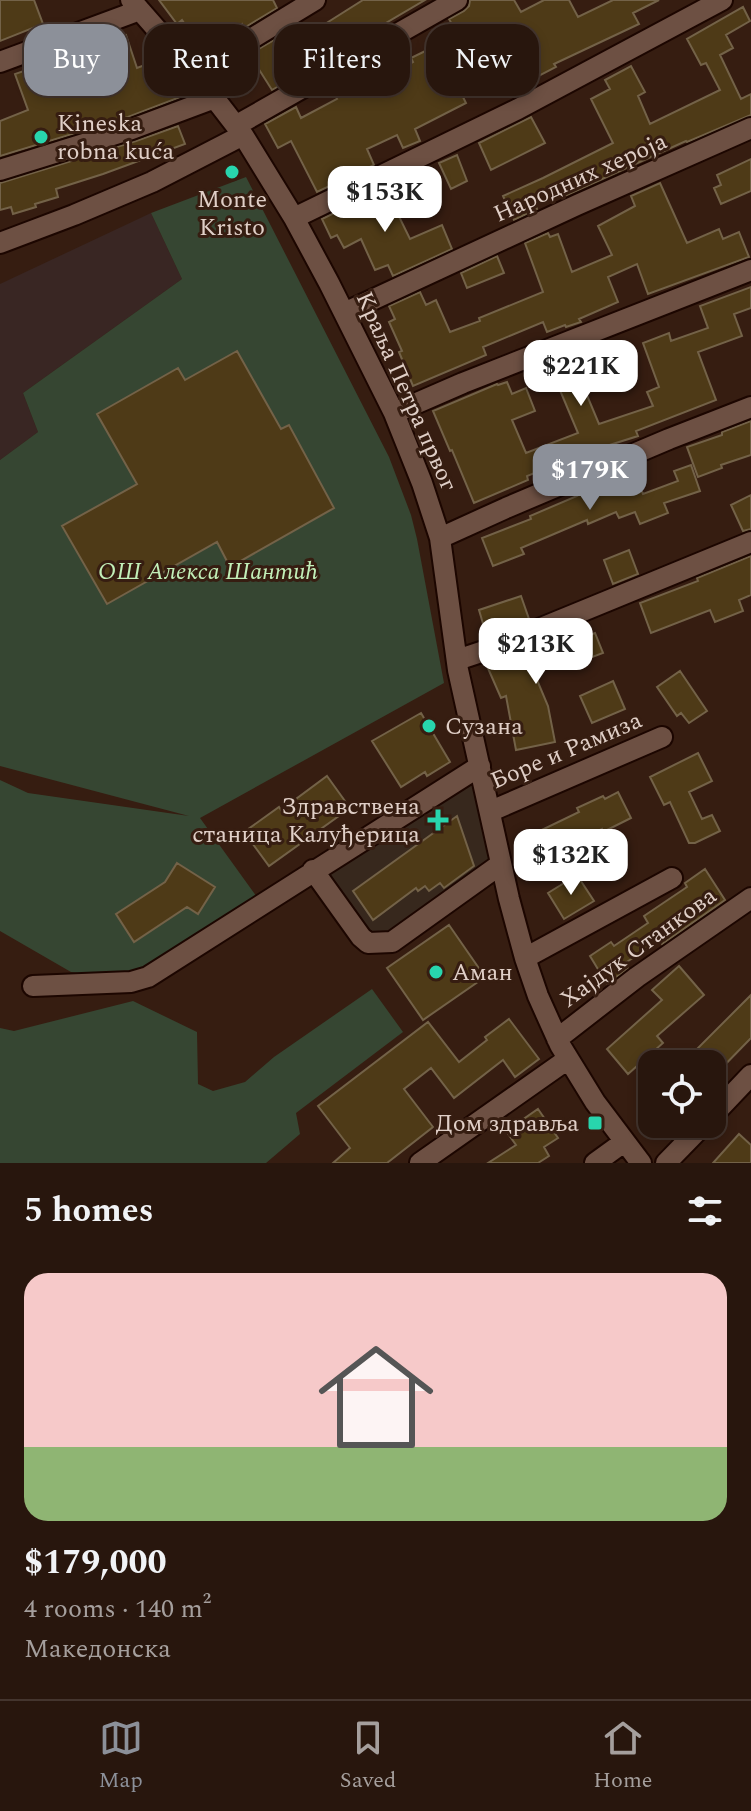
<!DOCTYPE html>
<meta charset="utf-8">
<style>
body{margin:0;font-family:Spectral,serif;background:#301f16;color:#f1f3f6;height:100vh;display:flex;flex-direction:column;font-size:30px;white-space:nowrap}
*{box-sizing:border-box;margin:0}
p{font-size:26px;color:#a59f9d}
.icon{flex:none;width:44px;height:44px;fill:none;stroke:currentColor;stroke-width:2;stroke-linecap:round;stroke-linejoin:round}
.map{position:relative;height:1163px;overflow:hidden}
.drawer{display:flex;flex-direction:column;background:#28160d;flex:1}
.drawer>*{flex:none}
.top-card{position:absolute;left:24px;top:24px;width:704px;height:72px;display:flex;gap:16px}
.buttons{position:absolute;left:638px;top:1050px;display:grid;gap:16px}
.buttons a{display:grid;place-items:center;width:88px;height:88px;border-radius:16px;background:#28160d;box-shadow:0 4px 12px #0003,0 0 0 2px #44352e;font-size:40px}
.price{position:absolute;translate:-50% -68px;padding:0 18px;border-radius:16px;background:#fff;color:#222;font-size:26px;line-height:52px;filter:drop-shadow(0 2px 4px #0008)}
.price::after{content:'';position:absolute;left:50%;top:48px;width:24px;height:18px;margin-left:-12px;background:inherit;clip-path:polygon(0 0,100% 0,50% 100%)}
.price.active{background:#8c9099;color:#fff}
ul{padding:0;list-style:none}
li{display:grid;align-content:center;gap:16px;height:424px;padding:0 24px}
li span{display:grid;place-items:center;height:248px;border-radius:24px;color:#555}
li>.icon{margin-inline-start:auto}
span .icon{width:144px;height:144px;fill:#fffc;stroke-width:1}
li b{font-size:34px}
h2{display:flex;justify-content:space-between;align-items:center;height:96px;padding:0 24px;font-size:34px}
.tag{padding:0 28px;border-radius:24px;background:#28160d;box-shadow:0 4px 12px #0003,0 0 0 2px #44352e;font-size:28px;line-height:72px}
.tag.active{background:#8c9099;color:#fff}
.dock{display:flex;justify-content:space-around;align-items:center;height:112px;border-top:2px solid #44352e;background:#28160d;font-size:22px;color:#a59f9d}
.dock a{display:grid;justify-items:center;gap:4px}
.dock .active{color:#8c9099}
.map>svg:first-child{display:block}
</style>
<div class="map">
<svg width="751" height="1163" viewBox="0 0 751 1163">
<rect width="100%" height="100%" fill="#361d11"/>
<!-- education -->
<path fill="#392623" d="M 151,213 L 182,279 L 23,393 L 38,432 L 0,460 L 0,284 Z"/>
<!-- medical -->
<path fill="#37281d" d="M 472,771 L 493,869 L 392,942 L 368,943 L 313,870 Z"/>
<!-- green -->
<path fill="#364632" d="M 246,177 L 389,457 L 411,515 L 417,539 L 444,683 L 200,818 L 262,904 L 135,982 L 71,972 L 0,931 L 0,780 L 28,793 L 189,816 L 0,766 L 0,460 L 38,432 L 23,393 L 182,279 L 151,213 Z
M 372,989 L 403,1032 L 296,1113 L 300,1134 L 266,1163 L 0,1163 L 0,1028 L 14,1031 L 133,1001 L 197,1032 L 198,1084 L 213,1091 L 245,1082 L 274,1057 Z"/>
<!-- building -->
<path fill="#4e3a17" stroke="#736248" stroke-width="2" d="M 0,0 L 34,0 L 43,24 L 0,41 Z
M 159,0 L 273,0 L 277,8 L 244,28 L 242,24 L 203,51 L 182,20 L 177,24 Z
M 363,0 L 425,0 L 272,90 L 251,57 L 258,52 L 257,50 L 281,36 L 293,55 L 331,33 L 325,24 Z
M 470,0 L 514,0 L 521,12 L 544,0 L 569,0 L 578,17 L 613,0 L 659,0 L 633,13 L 639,24 L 554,64 L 556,67 L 529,81 L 509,45 L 463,70 L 473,90 L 462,95 L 466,103 L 415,129 L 420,141 L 403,148 L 397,135 L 367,149 L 374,165 L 317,192 L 291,141 L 278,148 L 265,124 L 296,107 L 301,118 L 337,99 L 335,96 L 354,87 L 356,92 L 413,62 L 411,58 L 458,35 L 449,19 L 464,11 L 469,6 Z
M 743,7 L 750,21 L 726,35 L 733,48 L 720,55 L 741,99 L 751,94 L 751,115 L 687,142 L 686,141 L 565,196 L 563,191 L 535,204 L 537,209 L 514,220 L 503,196 L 543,178 L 613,143 L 591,99 L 610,89 L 605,80 L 631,66 L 645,92 L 638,96 L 650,124 L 720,90 L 706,63 L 701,65 L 687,39 Z
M 126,35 L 137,68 L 153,62 L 183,96 L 128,117 L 0,156 L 0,121 L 28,110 L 15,74 Z
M 531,117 L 545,143 L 491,170 L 479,143 Z
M 178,126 L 185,144 L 103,174 L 56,189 L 58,197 L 35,204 L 36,207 L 13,214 L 11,207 L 0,210 L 0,183 L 136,141 Z
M 457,155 L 467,181 L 451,189 L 439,163 Z
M 751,159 L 751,191 L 721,204 L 714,188 L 721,185 L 717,175 Z
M 660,183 L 687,243 L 719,229 L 723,239 L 739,232 L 749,257 L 648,294 L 637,264 L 608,277 L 618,302 L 579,319 L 581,322 L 566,327 L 565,325 L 547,332 L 543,322 L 483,347 L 486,355 L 413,386 L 399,352 L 402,351 L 389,322 L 395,319 L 389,306 L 420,292 L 426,305 L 436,300 L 450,332 L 480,321 L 479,318 L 543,292 L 525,243 L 548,233 L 550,237 L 558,234 L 572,272 L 612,255 L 598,226 L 635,206 L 631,196 Z
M 385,188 L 410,239 L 442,225 L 452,249 L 393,276 L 388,265 L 375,270 L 361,239 L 344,248 L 337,235 L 331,238 L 322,219 Z
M 497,256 L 504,273 L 467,288 L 461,273 Z
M 751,287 L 751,308 L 734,314 L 742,336 L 698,352 L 716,400 L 636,431 L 638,436 L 597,449 L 599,455 L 569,467 L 566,460 L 527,476 L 528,480 L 474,503 L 452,450 L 450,451 L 433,411 L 497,384 L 498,385 L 507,382 L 512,394 L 526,388 L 535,411 L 512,420 L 526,453 L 578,433 L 554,376 L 587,362 L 598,388 L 586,393 L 599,424 L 653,406 L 647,392 L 659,387 L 643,343 L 669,333 L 671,341 L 708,328 L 700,306 Z
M 237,351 L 281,429 L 289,425 L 334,508 L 230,567 L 217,542 L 107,604 L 62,526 L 137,484 L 97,414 L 178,368 L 185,380 Z
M 751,421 L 751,455 L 721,465 L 722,468 L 698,477 L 687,447 L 722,435 L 722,432 Z
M 691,465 L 700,491 L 664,503 L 668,513 L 640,524 L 635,512 L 619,518 L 616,512 L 588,524 L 587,520 L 521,548 L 524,554 L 493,566 L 482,538 L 531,519 L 530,516 L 577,496 L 576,494 L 579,491 L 608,479 L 610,484 L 634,474 L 643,494 L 678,481 L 674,471 Z
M 751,495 L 751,529 L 743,531 L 731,505 Z
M 629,550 L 638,574 L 613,584 L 604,560 Z
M 751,556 L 751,595 L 739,600 L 743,611 L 715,622 L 710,610 L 651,633 L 640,603 L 698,581 L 697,578 Z
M 521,596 L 529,619 L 486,634 L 479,610 Z
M 582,632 L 584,637 L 595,633 L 603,653 L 571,665 L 567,655 L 532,668 L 548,706 L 555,742 L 516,750 L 506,696 L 501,698 L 487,666 L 548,640 L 549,645 Z
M 680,671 L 707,711 L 689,723 L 681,713 L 677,716 L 657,687 Z
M 613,681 L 625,709 L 592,723 L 580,696 Z
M 421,713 L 450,762 L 427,776 L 425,772 L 401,787 L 372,741 Z
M 698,753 L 712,781 L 689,792 L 702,819 L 712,815 L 720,831 L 695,843 L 689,843 L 670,802 L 664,805 L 650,777 Z
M 327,776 L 350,808 L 269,866 L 244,832 L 279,807 L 281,810 Z
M 618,792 L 631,818 L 603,832 L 602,829 L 569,845 L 571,849 L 534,867 L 521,840 L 579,812 L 577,808 L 603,796 L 605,799 Z
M 457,816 L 474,866 L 444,888 L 440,883 L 429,891 L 425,886 L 418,891 L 416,888 L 373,920 L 353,891 Z
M 177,863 L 215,887 L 198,914 L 187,907 L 134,942 L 116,914 L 165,882 Z
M 705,869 L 725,900 L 662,944 L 660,941 L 625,963 L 628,968 L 607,984 L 590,956 L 611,942 L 614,946 L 648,923 L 644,916 L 687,887 L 685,883 Z
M 577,875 L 594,901 L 564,919 L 548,893 Z
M 449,925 L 485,977 L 423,1020 L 387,968 Z
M 679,966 L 704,995 L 657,1036 L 663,1043 L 628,1074 L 607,1049 L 662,1000 L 652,990 Z
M 751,995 L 751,1038 L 712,1078 L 712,1064 L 701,1064 L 692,1054 Z
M 509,1019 L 539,1059 L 515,1077 L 503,1060 L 454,1098 L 431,1068 L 404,1089 L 433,1127 L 387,1163 L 333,1163 L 350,1148 L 318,1106 L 428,1022 L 459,1062 L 487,1040 L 485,1037 Z
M 538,1109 L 558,1138 L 544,1147 L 549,1156 L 538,1163 L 488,1163 L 516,1145 L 506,1131 Z
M 739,1134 L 751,1145 L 751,1163 L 713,1163 Z"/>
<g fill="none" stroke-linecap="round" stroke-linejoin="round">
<defs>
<path id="minor" d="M 131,0 L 195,73 L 243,135 L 294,218 L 329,283 L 394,413 L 422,483 L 440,538 L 458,670 L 509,899 L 525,958 L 538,996 L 560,1045 L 595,1102 L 641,1163
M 0,62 L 140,10
M 195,73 L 315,0
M 237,125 L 457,0
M 0,170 L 132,129 L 215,98
M 294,218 L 518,109 L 722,0
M 0,243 L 74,215 L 152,182 L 243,135
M 344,313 L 577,205 L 751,128
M 394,413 L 463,383 L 751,270
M 440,538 L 506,508 L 669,439 L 751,407
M 457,660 L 490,649 L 751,542
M 491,811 L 662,737
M 313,870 L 361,937 L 368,943 L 392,942 L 501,864
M 525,958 L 672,878
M 33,986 L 131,982 L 148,977 L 480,766
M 557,1039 L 637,977 L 751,898
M 712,1116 L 751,1075
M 420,1163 L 568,1059
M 595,1163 L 624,1142
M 666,1163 L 704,1124"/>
</defs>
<!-- minor casing -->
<use href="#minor" stroke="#1c0600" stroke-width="24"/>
<!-- minor -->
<use href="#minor" stroke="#6d5043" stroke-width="20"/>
</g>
<!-- markers -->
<g fill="#28d5ad" stroke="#361d11" stroke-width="3">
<circle cx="41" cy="137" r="8"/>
<circle cx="232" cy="172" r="8"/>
<circle cx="429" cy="726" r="8"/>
<path d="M434 808h8v8h8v8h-8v8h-8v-8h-8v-8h8z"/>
<circle cx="436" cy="972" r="8"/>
<rect x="587" y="1115" width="16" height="16" rx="4"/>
</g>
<g text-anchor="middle" stroke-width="6" stroke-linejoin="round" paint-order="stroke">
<!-- poi labels -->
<g font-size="24" fill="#e0cfc7" stroke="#361d11" text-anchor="start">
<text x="57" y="131">Kineska<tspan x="57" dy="28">robna kuća</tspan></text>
<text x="232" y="207" text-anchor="middle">Monte<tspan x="232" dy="28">Kristo</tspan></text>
<text x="445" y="734">Сузана</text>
<text x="420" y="814" text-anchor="end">Здравствена<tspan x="420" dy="28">станица Калуђерица</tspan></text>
<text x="452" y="980">Аман</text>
<text x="579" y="1131" text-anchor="end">Дом здравља</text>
</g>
<!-- street labels -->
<g font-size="24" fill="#e0cfc7" stroke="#361d11">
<text transform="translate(580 177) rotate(-24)" y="8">Народних хероја</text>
<text transform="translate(407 391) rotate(66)" y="8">Краља Петра првог</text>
<text transform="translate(566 750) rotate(-23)" y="8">Боре и Рамиза</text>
<text transform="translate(638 947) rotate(-36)" y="8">Хајдук Станкова</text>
</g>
<!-- park labels -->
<g font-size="24" font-style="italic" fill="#c2efb8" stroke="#361d11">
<text x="208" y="579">ОШ Алекса Шантић</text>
</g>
</g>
</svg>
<div class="buttons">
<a><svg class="icon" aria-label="locate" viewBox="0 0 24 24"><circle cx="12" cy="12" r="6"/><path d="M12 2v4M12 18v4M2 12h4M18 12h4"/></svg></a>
</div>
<b class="price" style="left:385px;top:234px">$153K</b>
<b class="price" style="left:581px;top:408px">$221K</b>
<b class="price active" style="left:590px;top:512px">$179K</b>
<b class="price" style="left:536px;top:686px">$213K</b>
<b class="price" style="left:571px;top:897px">$132K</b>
<div class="top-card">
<a class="tag active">Buy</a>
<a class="tag">Rent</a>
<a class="tag">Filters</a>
<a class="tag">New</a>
</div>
</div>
<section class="drawer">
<h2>5 homes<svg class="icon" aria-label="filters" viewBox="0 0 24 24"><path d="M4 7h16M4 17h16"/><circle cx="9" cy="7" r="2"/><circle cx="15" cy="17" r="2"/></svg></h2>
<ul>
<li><span style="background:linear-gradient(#f6c9c9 70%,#8fb573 0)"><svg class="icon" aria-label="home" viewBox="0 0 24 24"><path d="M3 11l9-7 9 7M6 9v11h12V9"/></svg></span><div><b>$179,000</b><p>4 rooms · 140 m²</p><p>Македонска</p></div></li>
</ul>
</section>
<nav class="dock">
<a class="active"><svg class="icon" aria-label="map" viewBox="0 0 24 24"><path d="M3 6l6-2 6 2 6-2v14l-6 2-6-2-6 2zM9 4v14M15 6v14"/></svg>Map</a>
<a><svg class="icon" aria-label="saved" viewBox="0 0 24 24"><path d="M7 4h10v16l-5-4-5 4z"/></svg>Saved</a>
<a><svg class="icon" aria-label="home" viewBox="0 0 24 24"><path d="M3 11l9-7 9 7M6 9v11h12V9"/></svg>Home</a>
</nav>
